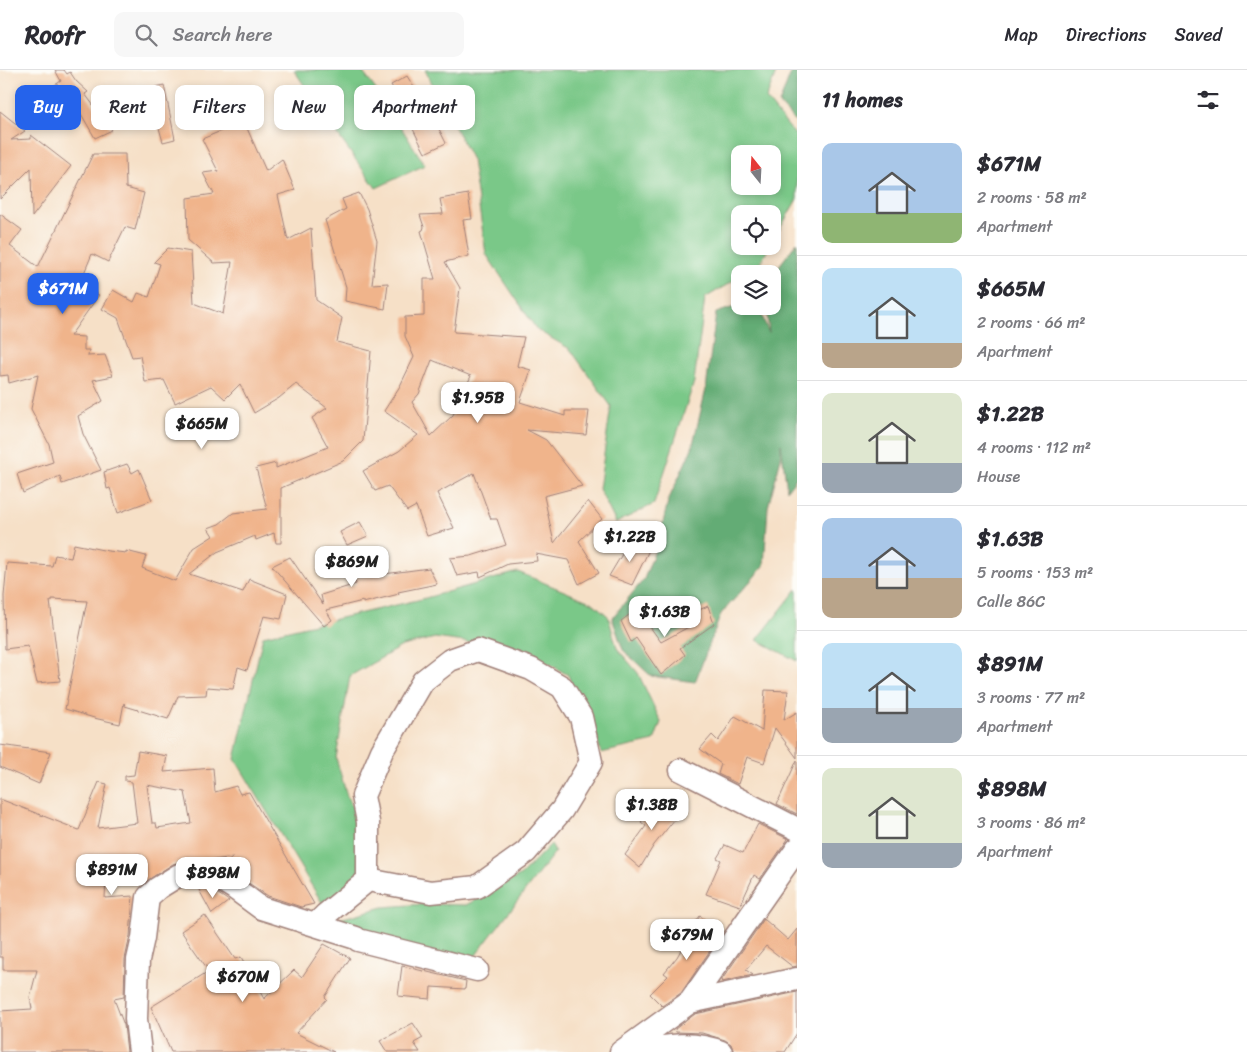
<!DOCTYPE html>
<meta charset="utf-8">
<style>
body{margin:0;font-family:Sriracha,sans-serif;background:#f7f7f7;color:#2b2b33;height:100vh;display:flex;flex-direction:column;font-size:19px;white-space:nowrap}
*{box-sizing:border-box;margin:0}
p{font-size:16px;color:#7c7c81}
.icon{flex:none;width:28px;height:28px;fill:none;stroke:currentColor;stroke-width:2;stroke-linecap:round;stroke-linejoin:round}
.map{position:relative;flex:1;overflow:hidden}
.sheet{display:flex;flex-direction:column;background:#fff;width:450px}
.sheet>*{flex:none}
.hud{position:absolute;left:15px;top:15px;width:475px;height:45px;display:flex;gap:10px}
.needle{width:32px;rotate:342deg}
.tools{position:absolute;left:731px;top:75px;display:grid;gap:10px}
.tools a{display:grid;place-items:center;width:50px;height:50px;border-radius:10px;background:#fff;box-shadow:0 2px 8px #0003;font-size:25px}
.price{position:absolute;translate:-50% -42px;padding:0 11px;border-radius:10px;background:#fff;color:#222;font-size:16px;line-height:32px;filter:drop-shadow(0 1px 2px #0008)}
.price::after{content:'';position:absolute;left:50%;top:30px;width:15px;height:11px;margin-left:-8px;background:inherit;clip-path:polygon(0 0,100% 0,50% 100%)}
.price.on{background:#2563eb;color:#fff}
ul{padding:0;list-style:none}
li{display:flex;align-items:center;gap:15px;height:125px;padding:0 25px}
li+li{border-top:1px solid #e1e1e2}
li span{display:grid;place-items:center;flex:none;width:140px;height:100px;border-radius:10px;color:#555}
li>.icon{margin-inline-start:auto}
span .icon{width:60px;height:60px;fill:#fffc;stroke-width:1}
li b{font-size:21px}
h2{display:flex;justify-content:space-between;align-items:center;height:60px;padding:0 25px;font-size:21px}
.chip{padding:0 18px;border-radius:10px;background:#fff;box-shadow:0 2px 8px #0003;font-size:18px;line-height:45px}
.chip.on{background:#2563eb;color:#fff}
header{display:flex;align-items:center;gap:30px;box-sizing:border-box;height:70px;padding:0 25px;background:#fff;border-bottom:1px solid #e1e1e2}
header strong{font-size:24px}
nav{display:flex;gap:28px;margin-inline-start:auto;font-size:18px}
.search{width:350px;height:45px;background:#f7f7f7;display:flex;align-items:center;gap:12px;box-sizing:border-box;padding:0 18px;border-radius:10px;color:#7c7c81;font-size:19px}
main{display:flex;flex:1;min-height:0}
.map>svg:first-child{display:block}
</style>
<header>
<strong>Roofr</strong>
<div class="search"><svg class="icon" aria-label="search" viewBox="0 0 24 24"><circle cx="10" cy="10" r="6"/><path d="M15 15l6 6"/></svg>Search here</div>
<nav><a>Map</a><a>Directions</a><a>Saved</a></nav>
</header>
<main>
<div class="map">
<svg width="797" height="982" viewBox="0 0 797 982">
<rect width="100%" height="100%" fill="#fdfcf7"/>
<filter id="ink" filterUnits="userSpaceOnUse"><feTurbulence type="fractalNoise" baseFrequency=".02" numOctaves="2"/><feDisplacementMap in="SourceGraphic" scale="10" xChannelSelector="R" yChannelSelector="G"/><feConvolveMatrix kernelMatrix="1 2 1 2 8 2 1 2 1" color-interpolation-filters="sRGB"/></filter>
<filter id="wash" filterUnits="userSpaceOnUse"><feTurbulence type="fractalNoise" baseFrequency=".0096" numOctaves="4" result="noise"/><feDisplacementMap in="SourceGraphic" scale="20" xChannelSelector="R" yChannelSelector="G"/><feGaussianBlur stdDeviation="1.12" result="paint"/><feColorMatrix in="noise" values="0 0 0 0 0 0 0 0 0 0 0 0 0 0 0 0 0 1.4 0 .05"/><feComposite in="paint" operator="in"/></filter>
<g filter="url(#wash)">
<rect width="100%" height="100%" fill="#f6e0c7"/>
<!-- green -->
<path fill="#7ac888" stroke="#62745a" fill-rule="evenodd" d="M 294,0 L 361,0 L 383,29 L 425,95 L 376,118 L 330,54 Z
M 425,0 L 777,0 L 766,29 L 797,67 L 797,129 L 773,171 L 772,144 L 740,144 L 740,176 L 770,176 C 762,189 757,204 740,204 L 740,207 L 705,228 L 694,312 L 654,434 L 616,453 L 599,419 L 611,336 L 570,279 L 537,260 L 486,184 L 472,90 ZM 740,84 L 772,84 L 772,116 L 740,116 Z
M 518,502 L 593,533 L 608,546 L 617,578 L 638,603 L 661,652 L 654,671 L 601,683 L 595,660 L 579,632 L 568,605 L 525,580 L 435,568 L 402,576 L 350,606 L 336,688 L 347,726 L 356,745 L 360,806 L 324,836 L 235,689 L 263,566 L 422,529 Z
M 797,519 L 797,591 L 757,570 Z
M 551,774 L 555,782 L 469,894 L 334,855 L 336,850 L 383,837 L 424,834 L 466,835 L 521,805 Z"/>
<!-- forest -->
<path fill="#63ac74" stroke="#566650" d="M 792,0 L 797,0 L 797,54 L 779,34 Z
M 797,172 L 797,407 L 787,420 L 781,374 L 781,388 L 768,437 L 764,496 L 721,544 L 695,612 L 651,606 L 623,580 L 612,548 L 644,509 L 659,470 L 668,431 L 692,378 L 706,319 L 716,243 L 740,235 L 758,236 L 769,263 L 766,236 L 772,236 L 773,204 Z"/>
<g id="blocks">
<!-- building -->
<path fill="#f0b48b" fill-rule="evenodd" d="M 55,0 L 64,0 L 67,4 L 70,2 L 76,11 L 88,22 L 85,24 L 112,60 L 95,68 L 73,30 L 44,49 L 32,30 L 61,11 Z
M 407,6 L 425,35 L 427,35 L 446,73 L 425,83 L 406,45 L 408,44 L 391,15 Z
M 164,15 L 175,69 L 163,72 L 148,19 Z
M 0,41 L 25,61 L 11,70 L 31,69 L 31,65 L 71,96 L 32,147 L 31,98 L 0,129 Z
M 242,47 L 266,101 L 282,89 L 295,120 L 278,125 L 288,170 L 311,158 L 316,230 L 342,248 L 337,272 L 371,281 L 363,371 L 343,391 L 281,418 L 281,473 L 276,473 L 274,463 L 256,470 L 255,466 L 217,482 L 189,504 L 243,522 L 249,509 L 287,524 L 281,549 L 264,546 L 247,600 L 238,597 L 233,619 L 207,617 L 206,625 L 178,626 L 168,649 L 125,636 L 124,633 L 120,654 L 94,648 L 65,639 L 87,531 L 52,529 L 52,531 L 50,531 L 60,611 L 37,613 L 28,576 L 5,579 L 4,526 L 7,493 L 52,496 L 55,485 L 71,488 L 74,474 L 108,481 L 126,483 L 126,481 L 146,486 L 142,498 L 175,511 L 194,478 L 213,466 L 208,458 L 219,454 L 233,443 L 267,439 L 256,398 L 276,393 L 276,398 L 328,377 L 312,348 L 327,338 L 296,314 L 279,328 L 254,343 L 240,314 L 225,329 L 211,316 L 175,333 L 164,310 L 145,312 L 140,286 L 132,287 L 118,248 L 102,239 L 113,220 L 134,232 L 138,223 L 149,227 L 160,194 L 154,192 L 168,178 L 191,182 L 194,233 L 223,244 L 232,192 L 214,193 L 188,170 L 187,128 L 214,124 L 203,103 L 218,101 L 202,69 L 228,58 L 226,53 Z
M 93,84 L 125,84 L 126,118 L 144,123 L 135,160 L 125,157 L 108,192 L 92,184 L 79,215 L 99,225 L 70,266 L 84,267 L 84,280 L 89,280 L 88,286 L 105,285 L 113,306 L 93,310 L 103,331 L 78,346 L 83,364 L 101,400 L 62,414 L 60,406 L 23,423 L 17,404 L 53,392 L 49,374 L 31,339 L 38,305 L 9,313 L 8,305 L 0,306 L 0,144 L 22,160 L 10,176 L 38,197 Z
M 359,123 L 367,139 L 377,171 L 372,214 L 388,213 L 385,239 L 345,231 L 346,217 L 325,150 L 346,139 L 342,129 Z
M 468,124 L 472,149 L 463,150 L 469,186 L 445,192 L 460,218 L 454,262 L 524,267 L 517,296 L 531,300 L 520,332 L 565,346 L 565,341 L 589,341 L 586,365 L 527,360 L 546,370 L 582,416 L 544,426 L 554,473 L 588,431 L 602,449 L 579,471 L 599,503 L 579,514 L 568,490 L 536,484 L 537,491 L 508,494 L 480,507 L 479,502 L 457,506 L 450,488 L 471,486 L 506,475 L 497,449 L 491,449 L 474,403 L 437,423 L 454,458 L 427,466 L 416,436 L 407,441 L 388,416 L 375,421 L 363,401 L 399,381 L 418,365 L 384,341 L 400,316 L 414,287 L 405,266 L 405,247 L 424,246 L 424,209 L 435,209 L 421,161 L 423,160 L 424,157 L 420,145 L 443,144 L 440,129 ZM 432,290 L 471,306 L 453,345 L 431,366 L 412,332 L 419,324 Z
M 127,394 L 132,403 L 139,399 L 152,430 L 118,443 L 110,418 L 107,419 L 104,402 Z
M 360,452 L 368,466 L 347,475 L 340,462 Z
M 630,471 L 650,478 L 632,515 L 609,506 Z
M 290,487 L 323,535 L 321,525 L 356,514 L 354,508 L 429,498 L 437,514 L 398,522 L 399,524 L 363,533 L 363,531 L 326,540 L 332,550 L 324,556 L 272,496 Z
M 708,536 L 714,554 L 680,578 L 685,585 L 661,605 L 636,568 L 631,572 L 621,551 L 637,539 L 661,572 L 694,554 L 690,544 Z
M 765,620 L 788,621 L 784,650 L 797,642 L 797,688 L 775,658 L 764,693 L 747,687 L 738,714 L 718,704 L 721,694 L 700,679 L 712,665 L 718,671 L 735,646 L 762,661 Z
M 0,675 L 51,682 L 39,714 L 0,697 Z
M 138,681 L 167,686 L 164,702 L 213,698 L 215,722 L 236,716 L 240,724 L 249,722 L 314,834 L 301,837 L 268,826 L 223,796 L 233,787 L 202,792 L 179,792 L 173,794 L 145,812 L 143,811 L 140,784 L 107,788 L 105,828 L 133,826 L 130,866 L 125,889 L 124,927 L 114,929 L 124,955 L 127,982 L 0,982 L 0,941 L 32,939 L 30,927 L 37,900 L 3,900 L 3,887 L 0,887 L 0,729 L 79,760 L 99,712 L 107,714 L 98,758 L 137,753 L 132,712 L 125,711 L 125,706 L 134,705 ZM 147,715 L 185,722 L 191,753 L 157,758 L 156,753 L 152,753 Z
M 797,690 L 797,744 L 777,734 Z
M 660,728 L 679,744 L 654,775 L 640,798 L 625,785 L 646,756 L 641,752 Z
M 758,754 L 788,769 L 760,809 L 754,805 L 740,836 L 706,824 L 721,790 L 717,788 L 725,775 L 743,783 Z
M 198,818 L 209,818 L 229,831 L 212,844 Z
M 205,845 L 235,889 L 241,887 L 264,929 L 294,900 L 302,907 L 324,874 L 350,888 L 325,927 L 327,929 L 296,963 L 334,982 L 171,982 L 151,937 L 209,901 L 181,861 Z
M 700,846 L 722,863 L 681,923 L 662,936 L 650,924 L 668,906 L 664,903 L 677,887 L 688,867 L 686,865 Z
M 764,849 L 788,870 L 797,859 L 797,896 L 793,897 L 766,876 L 746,900 L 753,905 L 722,912 L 721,911 Z
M 402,896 L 466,911 L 465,919 L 431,917 L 430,929 L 398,926 Z
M 797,922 L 797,963 L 785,982 L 734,982 L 731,974 L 725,970 L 702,963 L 676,962 L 675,959 L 695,944 Z
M 413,953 L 423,968 L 414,973 L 420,982 L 387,982 L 380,971 Z"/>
</g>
</g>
<g filter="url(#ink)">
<use href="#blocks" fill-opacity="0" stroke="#a08079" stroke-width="1"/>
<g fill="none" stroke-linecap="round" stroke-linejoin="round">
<defs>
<path id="minor" d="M 681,700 L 797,759
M 315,855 L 325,845 L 368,810 L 431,822 L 477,817 L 526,782 L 562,740 L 591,692 L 581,647 L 562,617 L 531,599 L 478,580 L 450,590 L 423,611 L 382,681 L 363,726 L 368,752 L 368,810
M 690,932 L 797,909
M 140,982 L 136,949 L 138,890 L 143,868 L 148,827 L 158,818 L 179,805 L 213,805 L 234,818 L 261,838 L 356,868 L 358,870 L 477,900
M 621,982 L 690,932 L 797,779
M 640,982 C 667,975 694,971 721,982"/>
</defs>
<!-- minor casing -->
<use href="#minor" stroke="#a08079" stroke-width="25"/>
<!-- minor -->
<use href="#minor" stroke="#fff" stroke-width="22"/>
</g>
</g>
</svg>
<div class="tools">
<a><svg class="needle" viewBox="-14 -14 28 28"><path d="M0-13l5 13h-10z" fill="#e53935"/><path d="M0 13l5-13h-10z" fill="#7c7c81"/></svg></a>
<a><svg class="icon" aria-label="locate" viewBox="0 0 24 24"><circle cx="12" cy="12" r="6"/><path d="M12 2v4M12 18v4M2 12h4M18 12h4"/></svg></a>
<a><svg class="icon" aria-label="layers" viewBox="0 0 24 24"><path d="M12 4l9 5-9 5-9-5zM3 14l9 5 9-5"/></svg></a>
</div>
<b class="price on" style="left:63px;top:245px">$671M</b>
<b class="price" style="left:478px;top:354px">$1.95B</b>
<b class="price" style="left:202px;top:380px">$665M</b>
<b class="price" style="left:630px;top:493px">$1.22B</b>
<b class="price" style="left:352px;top:518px">$869M</b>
<b class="price" style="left:665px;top:568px">$1.63B</b>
<b class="price" style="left:652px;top:761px">$1.38B</b>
<b class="price" style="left:112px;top:826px">$891M</b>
<b class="price" style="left:213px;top:829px">$898M</b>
<b class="price" style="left:687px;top:891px">$679M</b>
<b class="price" style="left:243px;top:933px">$670M</b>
<div class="hud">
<a class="chip on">Buy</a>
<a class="chip">Rent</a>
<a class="chip">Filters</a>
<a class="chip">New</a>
<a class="chip">Apartment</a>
</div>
</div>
<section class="sheet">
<h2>11 homes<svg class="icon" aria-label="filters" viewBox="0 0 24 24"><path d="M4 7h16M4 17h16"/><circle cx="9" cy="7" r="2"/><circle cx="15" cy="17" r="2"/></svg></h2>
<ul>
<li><span style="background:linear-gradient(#a9c7e8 70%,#8fb573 0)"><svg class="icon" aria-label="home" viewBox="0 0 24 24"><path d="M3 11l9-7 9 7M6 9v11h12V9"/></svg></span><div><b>$671M</b><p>2 rooms · 58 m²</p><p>Apartment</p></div></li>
<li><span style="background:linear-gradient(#bfe0f5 75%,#b9a48a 0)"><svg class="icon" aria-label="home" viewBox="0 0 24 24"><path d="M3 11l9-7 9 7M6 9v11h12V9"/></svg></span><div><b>$665M</b><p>2 rooms · 66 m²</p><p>Apartment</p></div></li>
<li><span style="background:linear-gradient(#dfe7d0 70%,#9aa5b1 0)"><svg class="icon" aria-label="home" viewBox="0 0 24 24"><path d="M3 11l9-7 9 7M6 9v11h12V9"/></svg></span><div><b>$1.22B</b><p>4 rooms · 112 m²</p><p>House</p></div></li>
<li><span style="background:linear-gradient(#a9c7e8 60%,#b9a48a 0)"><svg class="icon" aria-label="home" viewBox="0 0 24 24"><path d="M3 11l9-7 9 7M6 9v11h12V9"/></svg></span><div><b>$1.63B</b><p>5 rooms · 153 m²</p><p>Calle 86C</p></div></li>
<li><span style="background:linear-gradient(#bfe0f5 65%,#9aa5b1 0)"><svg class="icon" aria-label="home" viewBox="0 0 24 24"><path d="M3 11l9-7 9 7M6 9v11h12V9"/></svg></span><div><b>$891M</b><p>3 rooms · 77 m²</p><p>Apartment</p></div></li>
<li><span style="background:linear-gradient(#dfe7d0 75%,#9aa5b1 0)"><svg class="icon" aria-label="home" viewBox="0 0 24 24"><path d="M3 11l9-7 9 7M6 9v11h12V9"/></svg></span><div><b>$898M</b><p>3 rooms · 86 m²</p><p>Apartment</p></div></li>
</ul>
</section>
</main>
